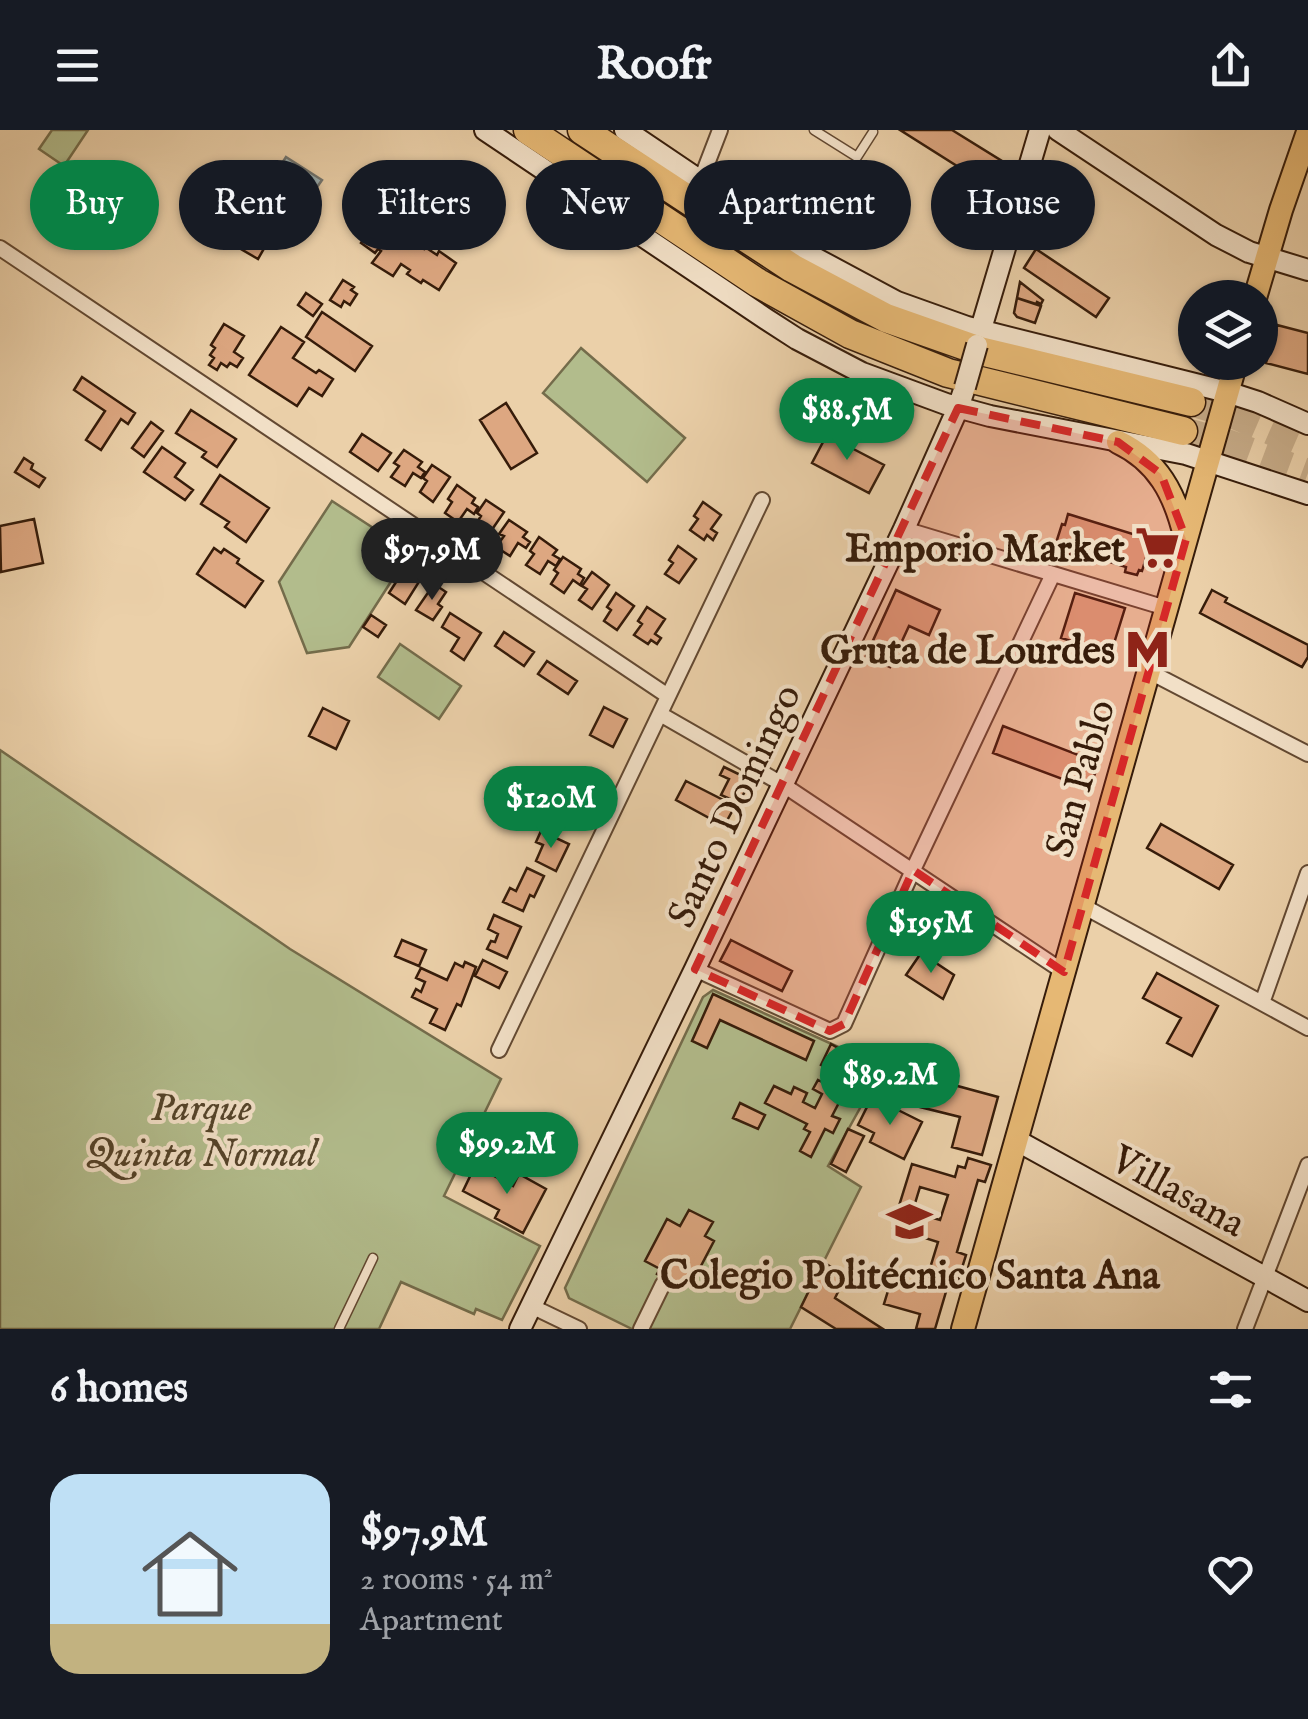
<!DOCTYPE html>
<meta charset="utf-8">
<style>
body{margin:0;font-family:"IM FELL English",serif;background:#242831;color:#f1f3f6;height:100vh;display:flex;flex-direction:column;font-size:38px;white-space:nowrap}
*{box-sizing:border-box;margin:0}
p{font-size:32px;color:#9ea1a6}
.icon{flex:none;width:55px;height:55px;fill:none;stroke:currentColor;stroke-width:2;stroke-linecap:round;stroke-linejoin:round}
.map{position:relative;height:1199px;overflow:hidden}
.side{display:flex;flex-direction:column;background:#171b24;flex:1}
.side>*{flex:none}
.banner{position:absolute;left:30px;top:30px;width:1250px;height:90px;display:flex;gap:20px}
.controls{position:absolute;left:1178px;top:150px;display:grid;gap:20px}
.controls a{display:grid;place-items:center;width:100px;height:100px;border-radius:50%;background:#171b24;box-shadow:0 2px 8px #0004;font-size:50px}
.price{position:absolute;translate:-50% -85px;padding:0 22px;border-radius:35px;background:#0b8043;color:#fff;font-size:32px;line-height:65px;filter:drop-shadow(0 2px 5px #0008)}
.price::after{content:'';position:absolute;left:50%;top:60px;width:30px;height:22px;margin-left:-15px;background:inherit;clip-path:polygon(0 0,100% 0,50% 100%)}
.price.active{background:#222;color:#fff}
ul{padding:0;list-style:none}
li{display:flex;align-items:center;gap:30px;height:250px;padding:0 50px}
li+li{border-top:2px solid #363941}
li span{display:grid;place-items:center;flex:none;width:280px;height:200px;border-radius:30px;color:#555}
li>.icon{margin-inline-start:auto}
span .icon{width:120px;height:120px;fill:#fffc;stroke-width:1}
li b{font-size:42px}
h2{display:flex;justify-content:space-between;align-items:center;height:120px;padding:0 50px;font-size:42px}
.tag{padding:0 35px;border-radius:45px;background:#171b24;box-shadow:0 2px 8px #0004;font-size:35px;line-height:90px}
.tag.active{background:#0b8043;color:#fff}
header{display:flex;justify-content:space-between;align-items:center;height:130px;padding:0 50px;background:#171b24;font-size:45px;font-weight:700}
.map>svg:first-child{display:block}
</style>
<header><svg class="icon" aria-label="menu" viewBox="0 0 24 24"><path d="M4 6h16M4 12h16M4 18h16"/></svg>Roofr<svg class="icon" aria-label="share" viewBox="0 0 24 24"><path d="M12 15V3M7 8l5-5 5 5M5 13v7h14v-7"/></svg></header>
<div class="map">
<svg width="1308" height="1199" viewBox="0 0 1308 1199">
<rect width="100%" height="100%" fill="#ebd0a9"/>
<filter id="stains"><feTurbulence type="fractalNoise" baseFrequency=".002" numOctaves="4"/><feColorMatrix values="0 0 0 0 .2 0 0 0 0 .09 0 0 0 0 .02 0 0 0 .5 -.17"/></filter>
<radialGradient id="worn" r=".72"><stop offset=".6" stop-color="#630" stop-opacity="0"/><stop offset="1" stop-color="#630" stop-opacity=".3"/></radialGradient>
<!-- green -->
<path fill="#b2bc8c" stroke="#746c4b" stroke-width="2.5" d="M 52,0 L 88,0 L 64,36 L 39,19 Z
M 581,218 L 685,308 L 647,352 L 543,263 Z
M 332,371 L 410,422 L 349,517 L 307,523 L 279,452 Z
M 400,514 L 461,556 L 439,589 L 378,547 Z
M 0,620 L 290,819 L 501,949 L 444,1066 L 540,1116 L 502,1190 L 476,1179 L 474,1184 L 401,1152 L 379,1199 L 0,1199 Z
M 713,860 L 845,920 L 836,943 L 870,960 L 828,1036 L 861,1057 L 790,1199 L 632,1199 L 569,1168 L 565,1158 L 703,867 Z"/>
<!-- water -->
<path fill="#9eb3b5" stroke="#747771" stroke-width="2.5" d="M 286,27 L 322,50 L 310,67 L 275,44 Z"/>
<!-- building -->
<path fill="#dda781" stroke="#361c0a" stroke-width="2.5" d="M 900,0 L 952,0 L 1010,36 L 995,60 Z
M 416,63 L 457,93 L 445,109 L 404,79 Z
M 379,85 L 393,94 L 391,97 L 424,119 L 425,117 L 437,125 L 439,121 L 456,133 L 439,160 L 423,150 L 421,153 L 407,144 L 410,140 L 401,134 L 393,146 L 372,133 L 381,121 L 378,119 L 375,123 L 361,113 Z
M 246,94 L 270,108 L 258,129 L 234,115 Z
M 1036,119 L 1109,168 L 1096,187 L 1024,138 Z
M 343,150 L 354,157 L 351,160 L 357,164 L 350,175 L 344,171 L 341,177 L 330,170 Z
M 1020,152 L 1043,170 L 1041,174 L 1037,172 L 1036,174 L 1017,168 Z
M 306,163 L 322,174 L 313,186 L 298,175 Z
M 1017,168 L 1041,176 L 1035,193 L 1017,187 L 1014,183 Z
M 322,182 L 372,216 L 355,241 L 306,207 Z
M 224,194 L 244,206 L 234,222 L 243,228 L 237,237 L 230,233 L 227,237 L 221,233 L 217,240 L 209,235 L 214,228 L 210,225 L 215,218 L 211,215 Z
M 1277,195 L 1308,203 L 1308,244 L 1266,233 Z
M 281,197 L 304,212 L 293,228 L 316,243 L 319,240 L 333,249 L 322,266 L 309,258 L 297,276 L 249,245 Z
M 82,247 L 135,283 L 128,294 L 121,289 L 101,320 L 86,310 L 105,281 L 74,260 Z
M 506,273 L 537,323 L 511,339 L 480,290 Z
M 191,280 L 236,309 L 217,337 L 202,327 L 206,322 L 176,303 Z
M 151,292 L 163,301 L 144,327 L 132,318 Z
M 817,300 L 884,335 L 869,363 L 812,333 L 823,312 L 813,307 Z
M 362,304 L 391,323 L 378,341 L 350,322 Z
M 162,317 L 185,333 L 175,347 L 193,360 L 185,370 L 144,342 Z
M 404,320 L 422,332 L 418,337 L 425,342 L 421,348 L 413,343 L 405,356 L 391,347 L 399,336 L 394,333 Z
M 24,328 L 33,334 L 31,339 L 45,348 L 39,357 L 15,342 Z
M 432,335 L 450,347 L 433,372 L 420,362 L 427,351 L 423,348 Z
M 220,345 L 269,378 L 246,412 L 225,397 L 229,392 L 201,374 Z
M 457,355 L 475,368 L 472,373 L 478,377 L 474,384 L 467,379 L 458,392 L 445,383 L 452,372 L 448,369 Z
M 486,370 L 504,382 L 487,407 L 474,397 L 481,386 L 477,383 Z
M 703,372 L 721,385 L 711,399 L 717,403 L 713,410 L 707,405 L 704,410 L 690,400 L 698,389 L 694,386 Z
M 1068,384 L 1149,409 L 1146,417 L 1149,418 L 1142,441 L 1139,440 L 1137,445 L 1125,442 L 1126,437 L 1072,420 L 1071,425 L 1057,421 L 1059,414 L 1056,413 L 1062,394 L 1065,395 Z
M 34,389 L 43,433 L 1,442 L 0,396 Z
M 509,390 L 527,402 L 523,407 L 530,412 L 526,418 L 518,413 L 510,426 L 496,417 L 504,406 L 499,404 Z
M 539,407 L 557,420 L 553,425 L 560,429 L 556,436 L 548,431 L 540,444 L 526,435 L 534,424 L 530,421 Z
M 678,416 L 696,429 L 679,453 L 665,444 L 673,433 L 669,430 Z
M 214,418 L 221,423 L 224,419 L 239,429 L 237,433 L 263,451 L 245,477 L 197,444 Z
M 563,427 L 581,439 L 578,444 L 584,448 L 580,455 L 573,450 L 564,463 L 551,454 L 558,443 L 554,440 Z
M 409,439 L 422,447 L 405,474 L 389,463 L 398,449 L 401,451 Z
M 592,442 L 609,455 L 592,479 L 579,470 L 587,459 L 582,456 Z
M 434,454 L 446,462 L 438,474 L 442,477 L 433,490 L 416,480 Z
M 896,460 L 940,480 L 929,505 L 909,496 L 890,537 L 866,526 Z
M 1212,460 L 1227,468 L 1225,472 L 1308,515 L 1308,527 L 1302,537 L 1200,483 Z
M 616,463 L 634,476 L 617,500 L 604,491 L 611,480 L 607,477 Z
M 1075,463 L 1125,478 L 1111,523 L 1061,508 Z
M 647,477 L 665,489 L 655,504 L 661,508 L 657,514 L 651,510 L 648,514 L 634,505 L 642,494 L 638,491 Z
M 450,483 L 481,503 L 464,530 L 451,521 L 459,508 L 442,497 Z
M 371,485 L 386,495 L 378,507 L 363,497 Z
M 504,502 L 534,522 L 524,536 L 495,516 Z
M 547,531 L 577,551 L 568,564 L 538,544 Z
M 604,577 L 627,589 L 613,617 L 590,605 Z
M 323,578 L 349,591 L 336,619 L 309,606 Z
M 1003,596 L 1099,633 L 1089,659 L 993,623 Z
M 724,637 L 753,651 L 748,662 L 745,661 L 739,673 L 721,665 L 729,649 L 720,645 Z
M 563,650 L 591,664 L 578,691 L 558,681 L 566,665 L 558,661 Z
M 686,651 L 735,676 L 724,696 L 676,670 Z
M 1161,694 L 1233,735 L 1219,759 L 1147,718 Z
M 541,701 L 569,714 L 556,741 L 536,731 L 543,715 L 536,712 Z
M 527,738 L 544,746 L 534,767 L 530,765 L 523,781 L 503,772 L 510,758 L 516,761 Z
M 494,785 L 521,797 L 507,828 L 487,819 L 491,811 L 495,812 L 498,804 L 488,799 Z
M 402,810 L 426,820 L 419,836 L 395,826 Z
M 731,810 L 792,841 L 782,861 L 720,831 Z
M 921,823 L 954,845 L 943,869 L 906,845 Z
M 483,830 L 507,842 L 499,858 L 475,846 Z
M 465,832 L 476,837 L 461,876 L 457,874 L 445,900 L 430,893 L 437,879 L 412,867 L 416,859 L 421,862 L 425,852 L 416,848 L 421,838 L 447,850 L 455,833 L 463,837 Z
M 1157,843 L 1218,876 L 1192,926 L 1167,913 L 1181,888 L 1143,868 Z
M 713,864 L 814,911 L 806,930 L 720,890 L 707,918 L 692,911 Z
M 831,914 L 843,921 L 833,941 L 821,935 Z
M 928,948 L 998,967 L 982,1025 L 952,1017 L 960,987 L 920,977 Z
M 818,950 L 844,963 L 832,986 L 840,989 L 833,1003 L 825,999 L 811,1027 L 800,1021 L 810,1002 L 804,999 L 807,994 L 765,973 L 774,956 L 791,964 L 794,957 L 807,963 L 803,972 L 815,978 L 822,964 L 813,959 Z
M 872,967 L 922,992 L 904,1029 L 870,1012 L 874,1003 L 858,995 Z
M 740,973 L 765,985 L 758,999 L 733,988 Z
M 848,999 L 864,1006 L 846,1042 L 831,1034 Z
M 968,1028 L 991,1035 L 985,1052 L 978,1050 L 957,1122 L 966,1125 L 956,1157 L 948,1155 L 935,1199 L 916,1199 L 920,1184 L 884,1174 L 891,1151 L 923,1161 L 938,1112 L 893,1098 L 899,1078 L 940,1090 L 948,1065 L 920,1057 L 913,1080 L 899,1076 L 912,1034 L 955,1047 L 958,1036 L 965,1038 Z
M 475,1036 L 513,1056 L 519,1044 L 546,1059 L 523,1103 L 495,1088 L 499,1080 L 463,1061 Z
M 689,1080 L 713,1092 L 705,1106 L 714,1111 L 691,1155 L 684,1151 L 680,1157 L 657,1144 L 660,1139 L 645,1131 L 667,1089 L 680,1096 Z
M 823,1132 L 846,1146 L 835,1168 L 883,1199 L 836,1199 L 801,1177 Z"/>
<g fill="none" stroke-linecap="round" stroke-linejoin="round">
<!-- highway-tunnel -->
<path stroke="#c7ac89" stroke-width="28" stroke-dasharray="28 14" stroke-linecap="butt" d="M 1191,272 L 1234,285 L 1308,317
M 1183,301 L 1230,314 L 1308,343"/>
<defs>
<path id="lane" d="M 814,0 L 857,27 L 873,2
M 339,1199 L 373,1128"/>
<path id="street" d="M 700,52 L 720,0
M 0,118 L 668,566
M 904,399 L 1166,478
M 1148,541 L 1308,624
M 660,584 L 782,654 L 1064,842
M 1083,776 L 1308,898
M 695,839 L 830,901 L 844,894 L 913,740 L 1053,444
M 1262,873 L 1308,743
M 499,920 L 762,370
M 531,1176 L 579,1199
M 641,1199 L 663,1154
M 1245,1199 L 1308,1035"/>
<path id="secondary" d="M 485,0 L 766,189 L 797,209 L 862,243 L 946,274 L 990,286 L 1186,324 L 1308,364
M 625,0 L 813,127 L 897,172 L 967,197 L 1227,262 L 1258,272 L 1308,294
M 1058,0 L 1216,105 L 1249,122 L 1308,140
M 978,209 L 1040,0
M 1016,1010 L 1308,1171
M 520,1199 L 695,839 L 904,399 L 958,278 L 965,257"/>
<path id="primary" d="M 1255,168 L 1281,80 L 1308,2
M 1118,312 C 1158,331 1175,364 1185,406
M 963,1199 L 1236,232"/>
<path id="highway" d="M 528,0 L 758,153 L 850,204 L 948,243 L 1183,301
M 582,0 L 792,138 L 886,188 L 980,221 L 1191,272"/>
</defs>
<!-- lane casing -->
<use href="#lane" stroke="#634932" stroke-width="11"/>
<!-- street casing -->
<use href="#street" stroke="#634932" stroke-width="18"/>
<!-- secondary casing -->
<use href="#secondary" stroke="#361c0a" stroke-width="24"/>
<!-- primary casing -->
<use href="#primary" stroke="#361c0a" stroke-width="26"/>
<!-- highway casing -->
<use href="#highway" stroke="#361c0a" stroke-width="31"/>
<!-- lane -->
<use href="#lane" stroke="#f2e0c7" stroke-width="8"/>
<!-- street -->
<use href="#street" stroke="#f2e0c7" stroke-width="14"/>
<!-- secondary -->
<use href="#secondary" stroke="#f2e0c7" stroke-width="20"/>
<!-- primary -->
<use href="#primary" stroke="#e6b874" stroke-width="22"/>
<!-- highway -->
<use href="#highway" stroke="#e6b874" stroke-width="28"/>
<defs>
<path id="secondary-bridge" d="M 965,257 L 977,215"/>
</defs>
<!-- secondary-bridge casing -->
<use href="#secondary-bridge" stroke="#361c0a" stroke-width="24" stroke-linecap="butt"/>
<!-- secondary-bridge -->
<use href="#secondary-bridge" stroke="#f2e0c7" stroke-width="20"/>
</g>
<!-- marked area -->
<path fill="#d62828" fill-opacity="0.2" stroke="#d62828" stroke-width="8" stroke-dasharray="20 12" stroke-linejoin="round" d="M 958,278 L 1118,312 L 1161,344 L 1186,409 L 1064,842 L 913,740 L 844,894 L 830,901 L 695,839 Z"/>
<!-- icons -->
<defs>
<symbol id="supermarket-bare" viewBox="-9 -9 18 18"><path d="M-6-5.5h2.5l.6 2H6L4.5 2H-2.5L-4.4-4H-6ZM-1.5 3.2a1.3 1.3 0 1 0 .1 0ZM3 3.2a1.3 1.3 0 1 0 .1 0Z" fill="#8f2418" stroke="#f2e0c7" stroke-width="2.5" paint-order="stroke"/></symbol>
<symbol id="metro-bare" viewBox="-9 -9 18 18"><path d="M-5.5 5V-5H-3L0 0L3-5H5.5V5H3V-.5L0 4L-3-.5V5Z" fill="#8f2418" stroke="#f2e0c7" stroke-width="2.5" paint-order="stroke"/></symbol>
<symbol id="school-bare" viewBox="-9 -9 18 18"><path d="M0-5L7-2L0 1L-7-2ZM-4 1L0 2.5L4 1V4Q0 6-4 4Z" fill="#8f2418" stroke="#f2e0c7" stroke-width="2.5" paint-order="stroke"/></symbol>
</defs>
<g fill-rule="evenodd">
<use href="#supermarket-bare" x="1126" y="386" width="63" height="63"/>
<use href="#metro-bare" x="1116" y="488" width="63" height="63"/>
<use href="#school-bare" x="878" y="1060" width="63" height="63"/>
</g>
<g text-anchor="middle" stroke-width="8" stroke-linejoin="round" paint-order="stroke">
<!-- poi labels -->
<g font-size="40" font-weight="bold" fill="#361c0a" stroke="#f2e0c7" text-anchor="end">
<text x="1125" y="431">Emporio Market</text>
<text x="1115" y="533">Gruta de Lourdes</text>
<text x="910" y="1158" text-anchor="middle">Colegio Politécnico Santa Ana</text>
</g>
<!-- street labels -->
<g font-size="40" fill="#361c0a" stroke="#f2e0c7">
<text transform="translate(1079 648) rotate(-74)" y="14">San Pablo</text>
<text transform="translate(733 675) rotate(-65)" y="14">Santo Domingo</text>
<text transform="translate(1179 1060) rotate(29)" y="14">Villasana</text>
</g>
<!-- park labels -->
<g font-size="40" font-style="italic" fill="#55442a" stroke="#f2e0c7">
<text x="201" y="990">Parque<tspan x="201" dy="46">Quinta Normal</tspan></text>
</g>
</g>
<rect width="100%" height="100%" filter="url(#stains)"/>
<rect width="100%" height="100%" fill="url(#worn)"/>
</svg>
<div class="controls">
<a><svg class="icon" aria-label="layers" viewBox="0 0 24 24"><path d="M12 4l9 5-9 5-9-5zM3 14l9 5 9-5"/></svg></a>
</div>
<b class="price" style="left:847px;top:333px">$88.5M</b>
<b class="price active" style="left:432px;top:473px">$97.9M</b>
<b class="price" style="left:551px;top:721px">$120M</b>
<b class="price" style="left:931px;top:846px">$195M</b>
<b class="price" style="left:890px;top:998px">$89.2M</b>
<b class="price" style="left:507px;top:1067px">$99.2M</b>
<div class="banner">
<a class="tag active">Buy</a>
<a class="tag">Rent</a>
<a class="tag">Filters</a>
<a class="tag">New</a>
<a class="tag">Apartment</a>
<a class="tag">House</a>
</div>
</div>
<section class="side">
<h2>6 homes<svg class="icon" aria-label="filters" viewBox="0 0 24 24"><path d="M4 7h16M4 17h16"/><circle cx="9" cy="7" r="2"/><circle cx="15" cy="17" r="2"/></svg></h2>
<ul>
<li><span style="background:linear-gradient(#bfe0f5 75%,#c2b280 0)"><svg class="icon" aria-label="home" viewBox="0 0 24 24"><path d="M3 11l9-7 9 7M6 9v11h12V9"/></svg></span><div><b>$97.9M</b><p>2 rooms · 54 m²</p><p>Apartment</p></div><svg class="icon" aria-label="heart" viewBox="0 0 24 24"><path d="M12 20l-8-8c-3-5 5-10 8-4 3-6 11-1 8 4z"/></svg></li>
</ul>
</section>
